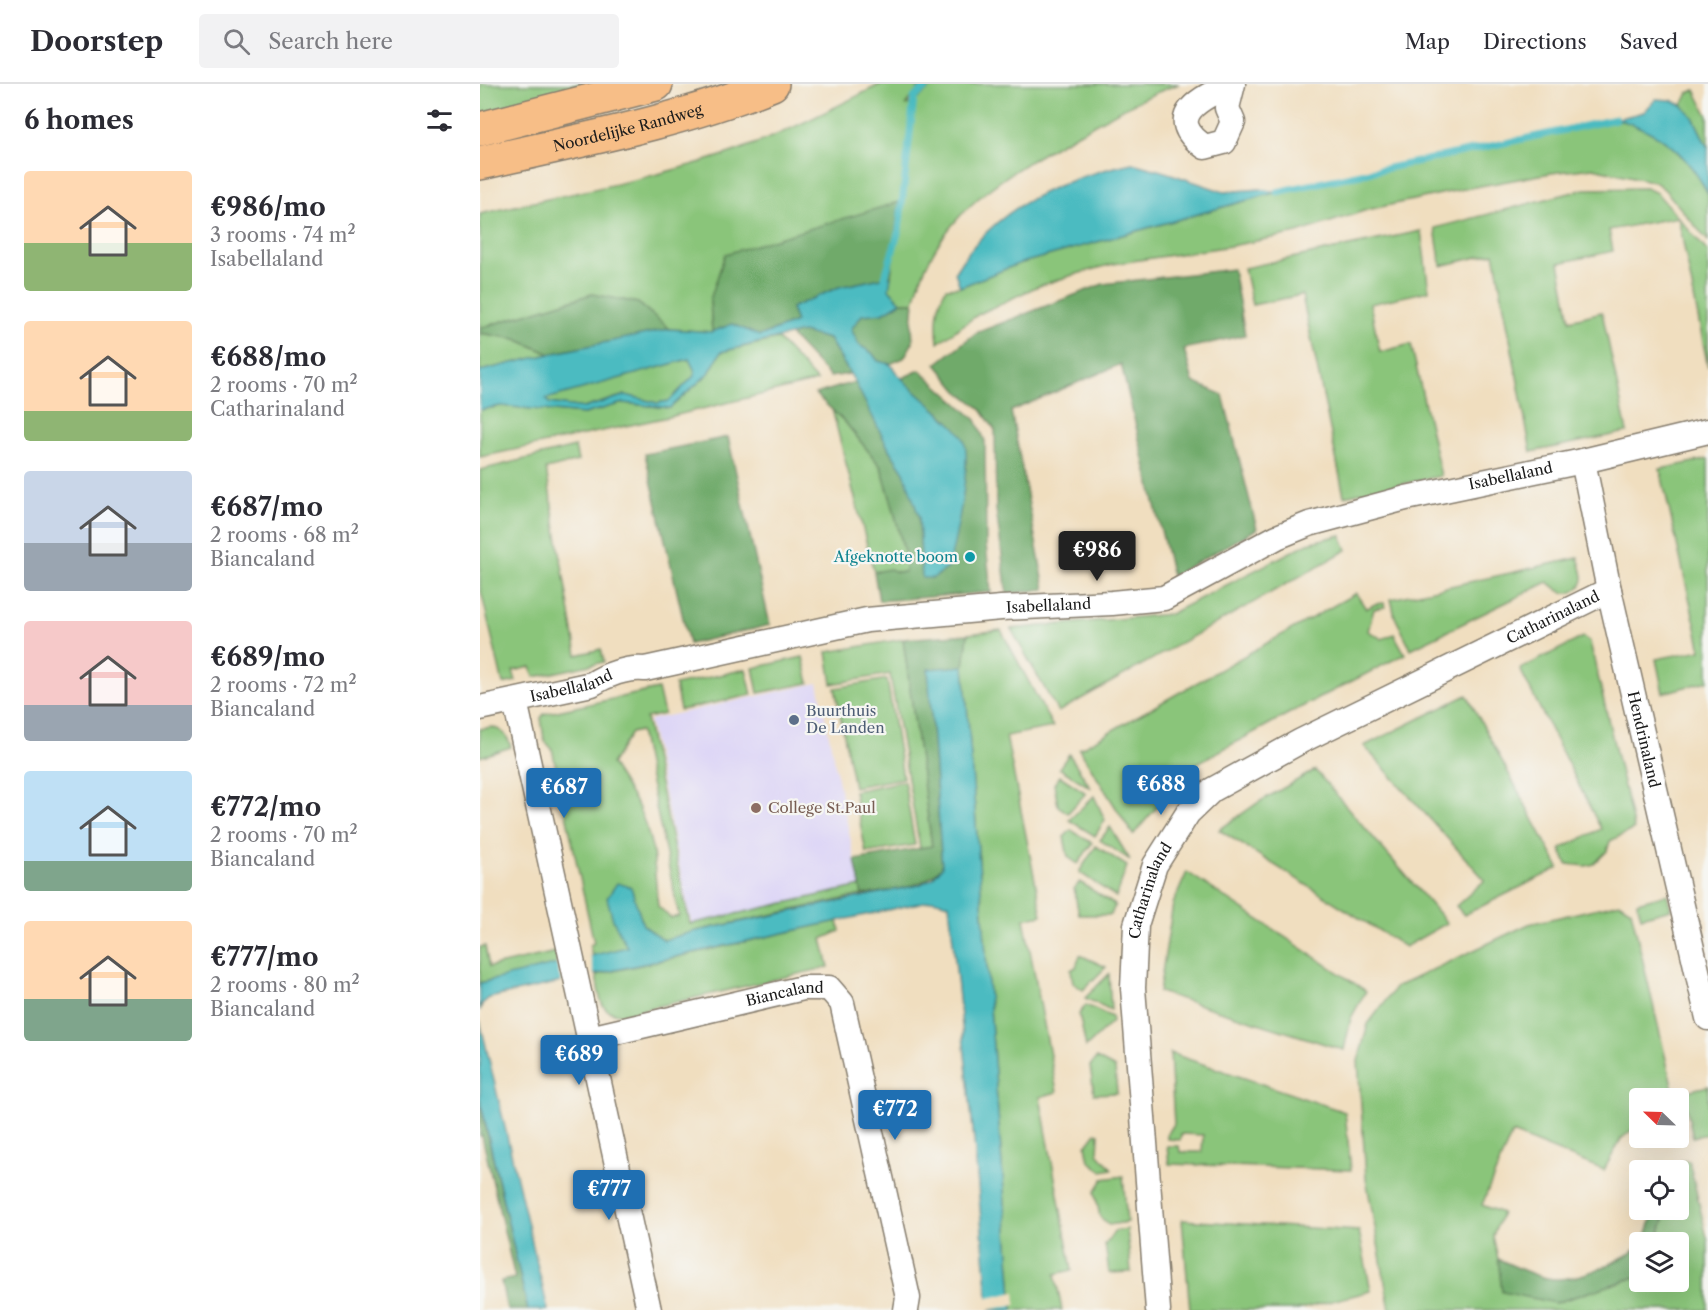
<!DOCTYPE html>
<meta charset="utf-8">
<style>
body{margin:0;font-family:"Libre Caslon Text",serif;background:#f2f2f3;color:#2b2b33;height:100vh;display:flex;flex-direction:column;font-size:22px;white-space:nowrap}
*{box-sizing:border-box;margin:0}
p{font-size:20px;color:#7c7c81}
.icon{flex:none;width:33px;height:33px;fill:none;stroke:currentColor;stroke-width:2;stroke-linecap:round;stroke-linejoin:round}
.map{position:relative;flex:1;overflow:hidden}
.drawer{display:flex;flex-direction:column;background:#fff;width:480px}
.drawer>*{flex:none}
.needle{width:39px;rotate:293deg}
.tools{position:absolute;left:1149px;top:1004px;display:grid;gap:12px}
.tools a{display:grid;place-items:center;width:60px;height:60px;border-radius:6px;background:#fff;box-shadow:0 6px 24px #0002;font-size:30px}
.price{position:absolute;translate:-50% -51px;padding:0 14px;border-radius:6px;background:#1f6fb2;color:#fff;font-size:20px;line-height:39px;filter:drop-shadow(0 2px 3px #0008)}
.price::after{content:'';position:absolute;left:50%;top:36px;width:18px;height:14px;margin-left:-9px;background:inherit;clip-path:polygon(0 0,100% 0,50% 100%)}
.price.selected{background:#222;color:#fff}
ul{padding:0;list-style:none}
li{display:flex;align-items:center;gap:18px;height:150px;padding:0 24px}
li span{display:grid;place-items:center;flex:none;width:168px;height:120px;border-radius:6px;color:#555}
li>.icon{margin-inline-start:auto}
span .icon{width:72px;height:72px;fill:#fffc;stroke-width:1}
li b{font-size:26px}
h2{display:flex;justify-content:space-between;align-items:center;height:72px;padding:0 24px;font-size:26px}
header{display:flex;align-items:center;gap:36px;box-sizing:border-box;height:84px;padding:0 30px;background:#fff;border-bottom:2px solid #e1e1e2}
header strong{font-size:28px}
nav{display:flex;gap:33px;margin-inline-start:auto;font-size:21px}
.search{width:420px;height:54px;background:#f2f2f3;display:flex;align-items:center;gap:15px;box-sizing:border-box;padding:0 21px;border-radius:6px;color:#7c7c81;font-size:22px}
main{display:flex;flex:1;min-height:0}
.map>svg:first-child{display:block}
</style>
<header>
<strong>Doorstep</strong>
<div class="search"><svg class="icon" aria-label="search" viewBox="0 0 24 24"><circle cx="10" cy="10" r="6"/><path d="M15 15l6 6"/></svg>Search here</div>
<nav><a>Map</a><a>Directions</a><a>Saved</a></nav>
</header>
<main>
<section class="drawer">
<h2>6 homes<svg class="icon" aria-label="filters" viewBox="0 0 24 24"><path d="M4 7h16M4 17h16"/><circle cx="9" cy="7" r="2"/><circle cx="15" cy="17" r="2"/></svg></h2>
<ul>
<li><span style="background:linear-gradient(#ffd9b3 60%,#8fb573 0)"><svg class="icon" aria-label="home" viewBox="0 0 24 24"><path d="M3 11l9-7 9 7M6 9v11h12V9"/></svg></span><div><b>€986/mo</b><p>3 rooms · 74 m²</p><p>Isabellaland</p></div></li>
<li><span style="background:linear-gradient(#ffd9b3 75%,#8fb573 0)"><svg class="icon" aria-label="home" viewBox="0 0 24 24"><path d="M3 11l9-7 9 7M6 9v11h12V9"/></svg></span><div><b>€688/mo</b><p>2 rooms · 70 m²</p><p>Catharinaland</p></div></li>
<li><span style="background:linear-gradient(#c9d6e8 60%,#9aa5b1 0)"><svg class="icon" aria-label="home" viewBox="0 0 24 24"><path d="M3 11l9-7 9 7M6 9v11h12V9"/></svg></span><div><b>€687/mo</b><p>2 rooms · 68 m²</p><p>Biancaland</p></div></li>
<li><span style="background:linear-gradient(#f6c9c9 70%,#9aa5b1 0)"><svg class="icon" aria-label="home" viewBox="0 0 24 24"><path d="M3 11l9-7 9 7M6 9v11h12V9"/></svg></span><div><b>€689/mo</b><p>2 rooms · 72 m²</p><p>Biancaland</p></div></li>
<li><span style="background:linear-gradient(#bfe0f5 75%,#7fa58c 0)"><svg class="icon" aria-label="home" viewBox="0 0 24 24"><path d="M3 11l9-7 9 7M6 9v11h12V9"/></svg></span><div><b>€772/mo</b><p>2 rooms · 70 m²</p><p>Biancaland</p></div></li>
<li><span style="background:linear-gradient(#ffd9b3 65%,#7fa58c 0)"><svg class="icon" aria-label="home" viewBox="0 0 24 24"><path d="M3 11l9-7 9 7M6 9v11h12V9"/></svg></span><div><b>€777/mo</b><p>2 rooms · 80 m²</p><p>Biancaland</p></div></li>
</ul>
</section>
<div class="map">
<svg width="1228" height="1226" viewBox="0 0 1228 1226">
<rect width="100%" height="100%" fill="#f6f6f2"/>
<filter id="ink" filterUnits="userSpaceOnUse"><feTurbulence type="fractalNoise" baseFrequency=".0167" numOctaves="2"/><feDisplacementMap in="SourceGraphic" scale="12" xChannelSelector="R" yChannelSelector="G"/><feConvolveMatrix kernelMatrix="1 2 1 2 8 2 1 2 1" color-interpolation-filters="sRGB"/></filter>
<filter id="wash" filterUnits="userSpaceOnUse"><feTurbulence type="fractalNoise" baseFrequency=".008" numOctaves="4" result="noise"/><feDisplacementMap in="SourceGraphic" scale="24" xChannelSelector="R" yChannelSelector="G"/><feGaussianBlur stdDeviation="1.35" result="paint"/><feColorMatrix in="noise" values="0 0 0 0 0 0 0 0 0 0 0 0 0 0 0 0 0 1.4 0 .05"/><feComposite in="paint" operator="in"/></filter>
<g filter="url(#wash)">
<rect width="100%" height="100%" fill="#f0debf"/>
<!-- built -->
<path fill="#ddd5f6" d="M 338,599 L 382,811 L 213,848 L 169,636 Z"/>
<!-- green -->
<path fill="#8ac57a" stroke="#53704b" stroke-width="1.5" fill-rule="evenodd" d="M 0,0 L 133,0 L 0,32 Z
M 401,0 L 442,0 L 425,22 L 438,15 L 455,0 L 699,0 C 664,12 633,30 601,48 C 528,88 454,130 434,218 L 421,218 L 409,205 L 230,216 L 232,248 L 190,245 L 158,219 L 112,210 L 0,244 L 0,130 C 81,111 164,97 244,71 C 299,53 349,26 401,0 Z
M 1215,6 L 1228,32 L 1228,64 L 1213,33 L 1202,21 L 1208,9 Z
M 1136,35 L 1161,42 L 1190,60 L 1218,90 L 1228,110 L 1228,157 L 1185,106 L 1175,98 L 1113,84 L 1071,89 L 984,105 L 887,126 L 817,149 L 751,162 L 633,180 L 593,191 L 556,203 L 499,230 L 458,259 C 456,239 456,222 466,204 L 480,203 L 538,180 L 797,108 Z
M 1166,104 L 1177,109 L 1228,168 L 1228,283 L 1198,133 L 1129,146 L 1133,167 L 1079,179 L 1090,236 L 1122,228 L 1147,348 L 1051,368 L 1014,169 L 961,182 L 955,144 L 1105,105 Z
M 941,147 L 949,207 L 890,220 L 900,268 L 931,260 L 961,392 L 864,412 L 822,211 L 772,221 L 764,184 Z
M 0,249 L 36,255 L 70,270 L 0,287 Z
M 298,255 L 337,297 L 193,332 L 0,373 L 0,326 L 21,322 L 104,330 L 143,319 L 190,324 L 229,289 L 241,268 Z
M 209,275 L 215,287 L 214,292 L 189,317 L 177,319 L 145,311 L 103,324 L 69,319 L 65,314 Z
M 352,325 L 365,338 L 401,383 L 413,423 L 426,475 L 425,488 C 413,488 408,485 394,488 Z
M 95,363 L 98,377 L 66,385 L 97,571 L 121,565 L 124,578 L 54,593 L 51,583 L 33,587 L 36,597 L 23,600 L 0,503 L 0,386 Z
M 1228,375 L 1228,597 L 1183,609 L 1176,575 L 1221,566 L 1180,385 Z
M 861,451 L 867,466 L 578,628 L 531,545 L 690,530 L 828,459 Z
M 1098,474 C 1100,480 1103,488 1103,494 C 1103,503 1093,510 1085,509 C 1079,508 1073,502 1068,498 L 931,565 L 915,533 L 911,515 Z
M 876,509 L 886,525 L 895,520 L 904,519 L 905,523 L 894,525 L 888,547 L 902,555 L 914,550 L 925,570 L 806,631 L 712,682 L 653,751 L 599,665 Z
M 521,546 L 573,643 L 526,652 L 562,831 L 544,835 L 577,1008 L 560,1013 L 592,1186 L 575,1190 L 582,1226 L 533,1226 L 484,582 L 488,550 Z
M 1103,553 L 1110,558 L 1154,745 L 1130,757 L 1127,767 L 1114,780 L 1106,782 L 1087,780 L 1080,765 L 1121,745 L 1040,585 Z
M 423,555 L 452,762 L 440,764 L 410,590 L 352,600 L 347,568 Z
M 323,573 L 329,599 L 278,609 L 273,584 Z
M 266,585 L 272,611 L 200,626 L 195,601 Z
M 407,595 L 423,694 L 374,703 L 355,604 Z
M 178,605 L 184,630 L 166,634 L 210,840 L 381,802 L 382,811 L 212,848 L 184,856 L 163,841 L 150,803 L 148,863 L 112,873 L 110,861 L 114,859 L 72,665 L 64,656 L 61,634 L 64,630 ZM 160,647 L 199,832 L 191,834 L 178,822 L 173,767 L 167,745 L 158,722 L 131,680 L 151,649 Z
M 987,611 L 1079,784 L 984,831 L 976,822 L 1005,796 L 884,662 Z
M 12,643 C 23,646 27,651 31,663 L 0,673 L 0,645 Z
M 589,670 L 611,704 L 579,684 Z
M 835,686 L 967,839 L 925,863 L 739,746 L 779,718 Z
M 580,692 L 606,709 L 588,729 L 578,722 L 574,700 Z
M 424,697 L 435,761 L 386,769 L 374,707 Z
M 614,712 L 625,736 L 615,752 L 589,736 Z
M 630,743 L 650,776 L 620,756 Z
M 591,746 L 612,759 L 598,780 L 588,773 L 584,753 Z
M 616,762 L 647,782 L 636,813 L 599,788 Z
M 707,788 L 886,907 L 871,934 L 864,966 L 679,908 L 693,820 Z
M 600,798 L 635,821 L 631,831 L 599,831 L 594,805 Z
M 1187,810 L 1191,825 L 1161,833 L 1157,818 Z
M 1140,819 L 1151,826 L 1195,1014 L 1160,1014 L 1159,1040 L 1141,1055 L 1124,1086 L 1032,1049 L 1002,1121 L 1022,1129 L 1013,1152 L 1018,1175 L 1075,1219 L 1159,1192 L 1160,1197 L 1198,1197 L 1198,1158 L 1177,1158 L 1187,1125 L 1198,1125 L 1199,1086 L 1201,1077 L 1209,1077 L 1228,1158 L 1228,1226 L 910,1226 L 886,1094 L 878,977 L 888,940 L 916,903 L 1049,840 Z
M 358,837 L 360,847 L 342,855 L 349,883 L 144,930 C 117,931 120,911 116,891 Z
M 5,862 L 9,883 L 76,868 L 78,881 L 0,899 L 0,863 Z
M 600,871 L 626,883 L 603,906 L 593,899 L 591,886 L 596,883 Z
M 629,890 L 631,926 L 605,914 Z
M 606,921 L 632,933 L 632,938 L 606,963 L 599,930 Z
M 690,969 L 865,1028 L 871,1086 L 689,1080 L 687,1062 L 699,1062 L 700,1068 L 722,1068 L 723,1051 L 701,1050 L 700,1056 L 687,1055 L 687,1051 L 694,1040 Z
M 616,974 L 635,984 L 637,1009 L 614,1010 L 610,982 Z
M 1228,1002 L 1228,1050 L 1213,1053 L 1203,1008 Z
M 616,1049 L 619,1050 L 618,1069 L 632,1085 L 622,1087 L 609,1077 L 606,1062 Z
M 643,1092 L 647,1138 L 629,1141 L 620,1133 L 615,1108 L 623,1095 Z
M 702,1136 L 879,1147 L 891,1207 L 817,1226 L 710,1226 Z
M 647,1145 L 651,1188 L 629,1189 L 625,1160 L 635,1147 Z"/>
<!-- forest -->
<path fill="#6faa6a" stroke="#466343" stroke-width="1.5" d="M 419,118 L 411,192 L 359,203 L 311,224 L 316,238 L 279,252 L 252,240 L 232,248 L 230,216 L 245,170 Z
M 753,185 L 765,251 L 704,265 L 713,298 L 743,311 L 777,445 L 692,492 L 641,280 L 531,327 L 565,505 L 527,510 L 516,425 L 515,346 L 500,324 L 478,307 L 456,280 L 496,249 L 623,200 Z
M 112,210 L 158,219 L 190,245 L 70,270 L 36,255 L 0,249 L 0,244 Z
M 421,218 L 434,218 L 432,241 L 433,258 L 424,274 L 410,280 L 398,277 L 392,269 L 379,261 L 371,245 L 382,231 L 403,229 Z
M 322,248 L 349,255 L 370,290 L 350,293 L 310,251 Z
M 440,286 L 496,336 L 505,357 L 506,460 L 511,508 L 399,517 L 394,488 L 410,485 L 417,488 L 425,488 L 426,475 L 413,423 L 401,383 L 365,338 L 335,310 L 375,298 L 410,367 L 424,388 L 433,411 L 439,433 L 442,493 L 458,491 L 468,484 L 483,412 L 486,381 L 484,356 L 467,335 L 420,295 Z
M 248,353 L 290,541 L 209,560 L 165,370 Z
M 488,550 L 484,582 L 448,586 L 462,783 C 441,806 412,806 382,811 L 375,776 L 452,762 L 423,555 Z
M 0,1015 L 3,1031 L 48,1226 L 27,1226 L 21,1197 L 35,1194 L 2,1052 L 0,1052 Z
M 1175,1125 L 1187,1125 L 1177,1158 L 1164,1158 Z
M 1159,1164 L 1159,1192 L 1075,1219 L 1022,1208 L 1018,1175 C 1033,1181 1051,1191 1067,1194 C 1093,1200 1137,1178 1159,1164 Z"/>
<!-- water -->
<path fill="#4cbbc1" stroke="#346c6e" stroke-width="1.5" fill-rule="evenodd" d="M 1176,15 L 1191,16 L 1202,21 L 1213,33 L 1228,64 L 1228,110 C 1207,69 1180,47 1136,35 L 1164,28 Z
M 652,79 L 685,88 L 744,108 L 780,105 L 797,108 L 538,180 L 480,203 L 475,188 C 514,123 580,95 652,79 Z
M 411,192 L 409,205 L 421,218 L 403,229 L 382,231 L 371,245 L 379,261 L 392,269 L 398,277 L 410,280 C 425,302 447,316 466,335 C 472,340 481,349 484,356 C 492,379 475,459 468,484 L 453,494 L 442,494 L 439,433 L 424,388 L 410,367 L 375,298 L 349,255 L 322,248 L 241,268 L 229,289 L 190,324 L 143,319 L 104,330 L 21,322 L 0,326 L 0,287 L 70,270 L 190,245 L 232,248 L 252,240 L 280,252 L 316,238 L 311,224 L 359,203 ZM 209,275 L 215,287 L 214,292 L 189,317 L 177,319 L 146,311 L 104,324 L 69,319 L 66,315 Z
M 484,582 L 533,1226 L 509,1226 L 493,1046 L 469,820 L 453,816 L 9,914 L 2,920 L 0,927 L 0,899 L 147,863 L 133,836 L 127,814 L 137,799 L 151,803 L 163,841 L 184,856 L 212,848 L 439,801 L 453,794 L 462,783 L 448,585 Z
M 0,937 L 68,1226 L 48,1226 L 0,1015 Z"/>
<!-- pier -->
<path fill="#f0debf" d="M 110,871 L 115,894 L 82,901 L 76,878 Z
M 535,1208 L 536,1221 L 506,1226 L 505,1215 Z"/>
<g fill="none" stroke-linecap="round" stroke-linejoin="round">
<!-- stream -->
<path stroke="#4cbbc1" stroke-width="7" d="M 797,108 L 1136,35
M 405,193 L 419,146 L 434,14 L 450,0"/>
</g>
</g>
<g filter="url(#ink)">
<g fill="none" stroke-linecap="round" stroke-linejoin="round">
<defs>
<g id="street">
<path d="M 752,0 C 722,13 681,33 725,63 L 744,58 L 753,38 L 747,24 L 753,0"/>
<path id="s1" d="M 1103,377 L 1129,506 L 1228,934"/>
<path d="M 35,617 L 169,1226"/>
<path id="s2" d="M 0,624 L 112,600 C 126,591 147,583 165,585 L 387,536 L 521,524 L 632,519 L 684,514 L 797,453 L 829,440 L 926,414 L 1103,377 L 1228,347"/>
<path id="s3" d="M 110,954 L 323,904 L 349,904 L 362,919 L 428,1214 L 426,1226"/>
<path id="s4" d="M 678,1226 L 653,904 L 656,841 L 675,781 L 708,729 L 732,706 L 821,657 L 1129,506"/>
</g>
<g id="primary">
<path d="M 0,45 L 176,0"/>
<path id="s5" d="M 0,79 C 97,57 200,38 292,0"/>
</g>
</defs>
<!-- street casing -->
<use href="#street" stroke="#867d6e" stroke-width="27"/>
<!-- primary casing -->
<use href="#primary" stroke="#867d6e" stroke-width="36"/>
<!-- street -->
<use href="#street" stroke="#fff" stroke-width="24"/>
<!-- primary -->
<use href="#primary" stroke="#f7be87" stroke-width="33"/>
</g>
</g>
<!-- markers -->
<circle fill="#0f9aa8" stroke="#f6f6f2" stroke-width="2" cx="490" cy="473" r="6"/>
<circle fill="#5c6f8a" stroke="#f6f6f2" stroke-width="2" cx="314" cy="636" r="6"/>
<circle fill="#8d6e63" stroke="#f6f6f2" stroke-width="2" cx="276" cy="724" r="6"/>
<g text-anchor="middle" stroke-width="4.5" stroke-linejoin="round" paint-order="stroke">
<!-- street labels -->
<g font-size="15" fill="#1c1c1c" stroke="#f6f6f2">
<text dy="5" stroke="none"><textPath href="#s5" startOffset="152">Noordelijke Randweg</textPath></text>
<text dy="5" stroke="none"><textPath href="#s2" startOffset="1066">Isabellaland</textPath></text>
<text dy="5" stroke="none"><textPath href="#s2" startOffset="580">Isabellaland</textPath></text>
<text dy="5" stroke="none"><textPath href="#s4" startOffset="926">Catharinaland</textPath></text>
<text dy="5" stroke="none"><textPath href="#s2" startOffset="94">Isabellaland</textPath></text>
<text dy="5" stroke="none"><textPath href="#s1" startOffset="285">Hendrinaland</textPath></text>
<text dy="5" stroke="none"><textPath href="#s4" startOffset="423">Catharinaland</textPath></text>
<text dy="5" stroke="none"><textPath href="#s3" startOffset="200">Biancaland</textPath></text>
</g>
<!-- culture labels -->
<g font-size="15" fill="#0d838f" stroke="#f6f6f2" text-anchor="end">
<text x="478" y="478">Afgeknotte boom</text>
</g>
<!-- service labels -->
<g font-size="15" fill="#4e5e75" stroke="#f6f6f2" text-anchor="start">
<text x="326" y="632">Buurthuis<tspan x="326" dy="17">De Landen</tspan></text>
</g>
<!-- education labels -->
<g font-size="15" fill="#785e54" stroke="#f6f6f2" text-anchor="start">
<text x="288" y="729">College St.Paul</text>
</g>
</g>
</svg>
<div class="tools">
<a><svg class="needle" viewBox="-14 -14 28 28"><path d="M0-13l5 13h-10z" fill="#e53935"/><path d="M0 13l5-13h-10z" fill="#7c7c81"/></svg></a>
<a><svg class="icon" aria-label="locate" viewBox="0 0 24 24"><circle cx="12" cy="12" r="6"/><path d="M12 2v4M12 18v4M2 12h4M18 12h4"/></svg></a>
<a><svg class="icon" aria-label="layers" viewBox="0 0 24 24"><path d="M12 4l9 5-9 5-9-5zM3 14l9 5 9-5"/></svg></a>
</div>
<b class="price selected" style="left:617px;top:498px">€986</b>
<b class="price" style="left:681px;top:732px">€688</b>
<b class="price" style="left:84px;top:735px">€687</b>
<b class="price" style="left:99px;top:1002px">€689</b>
<b class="price" style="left:415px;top:1057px">€772</b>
<b class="price" style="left:129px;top:1137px">€777</b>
</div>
</main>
